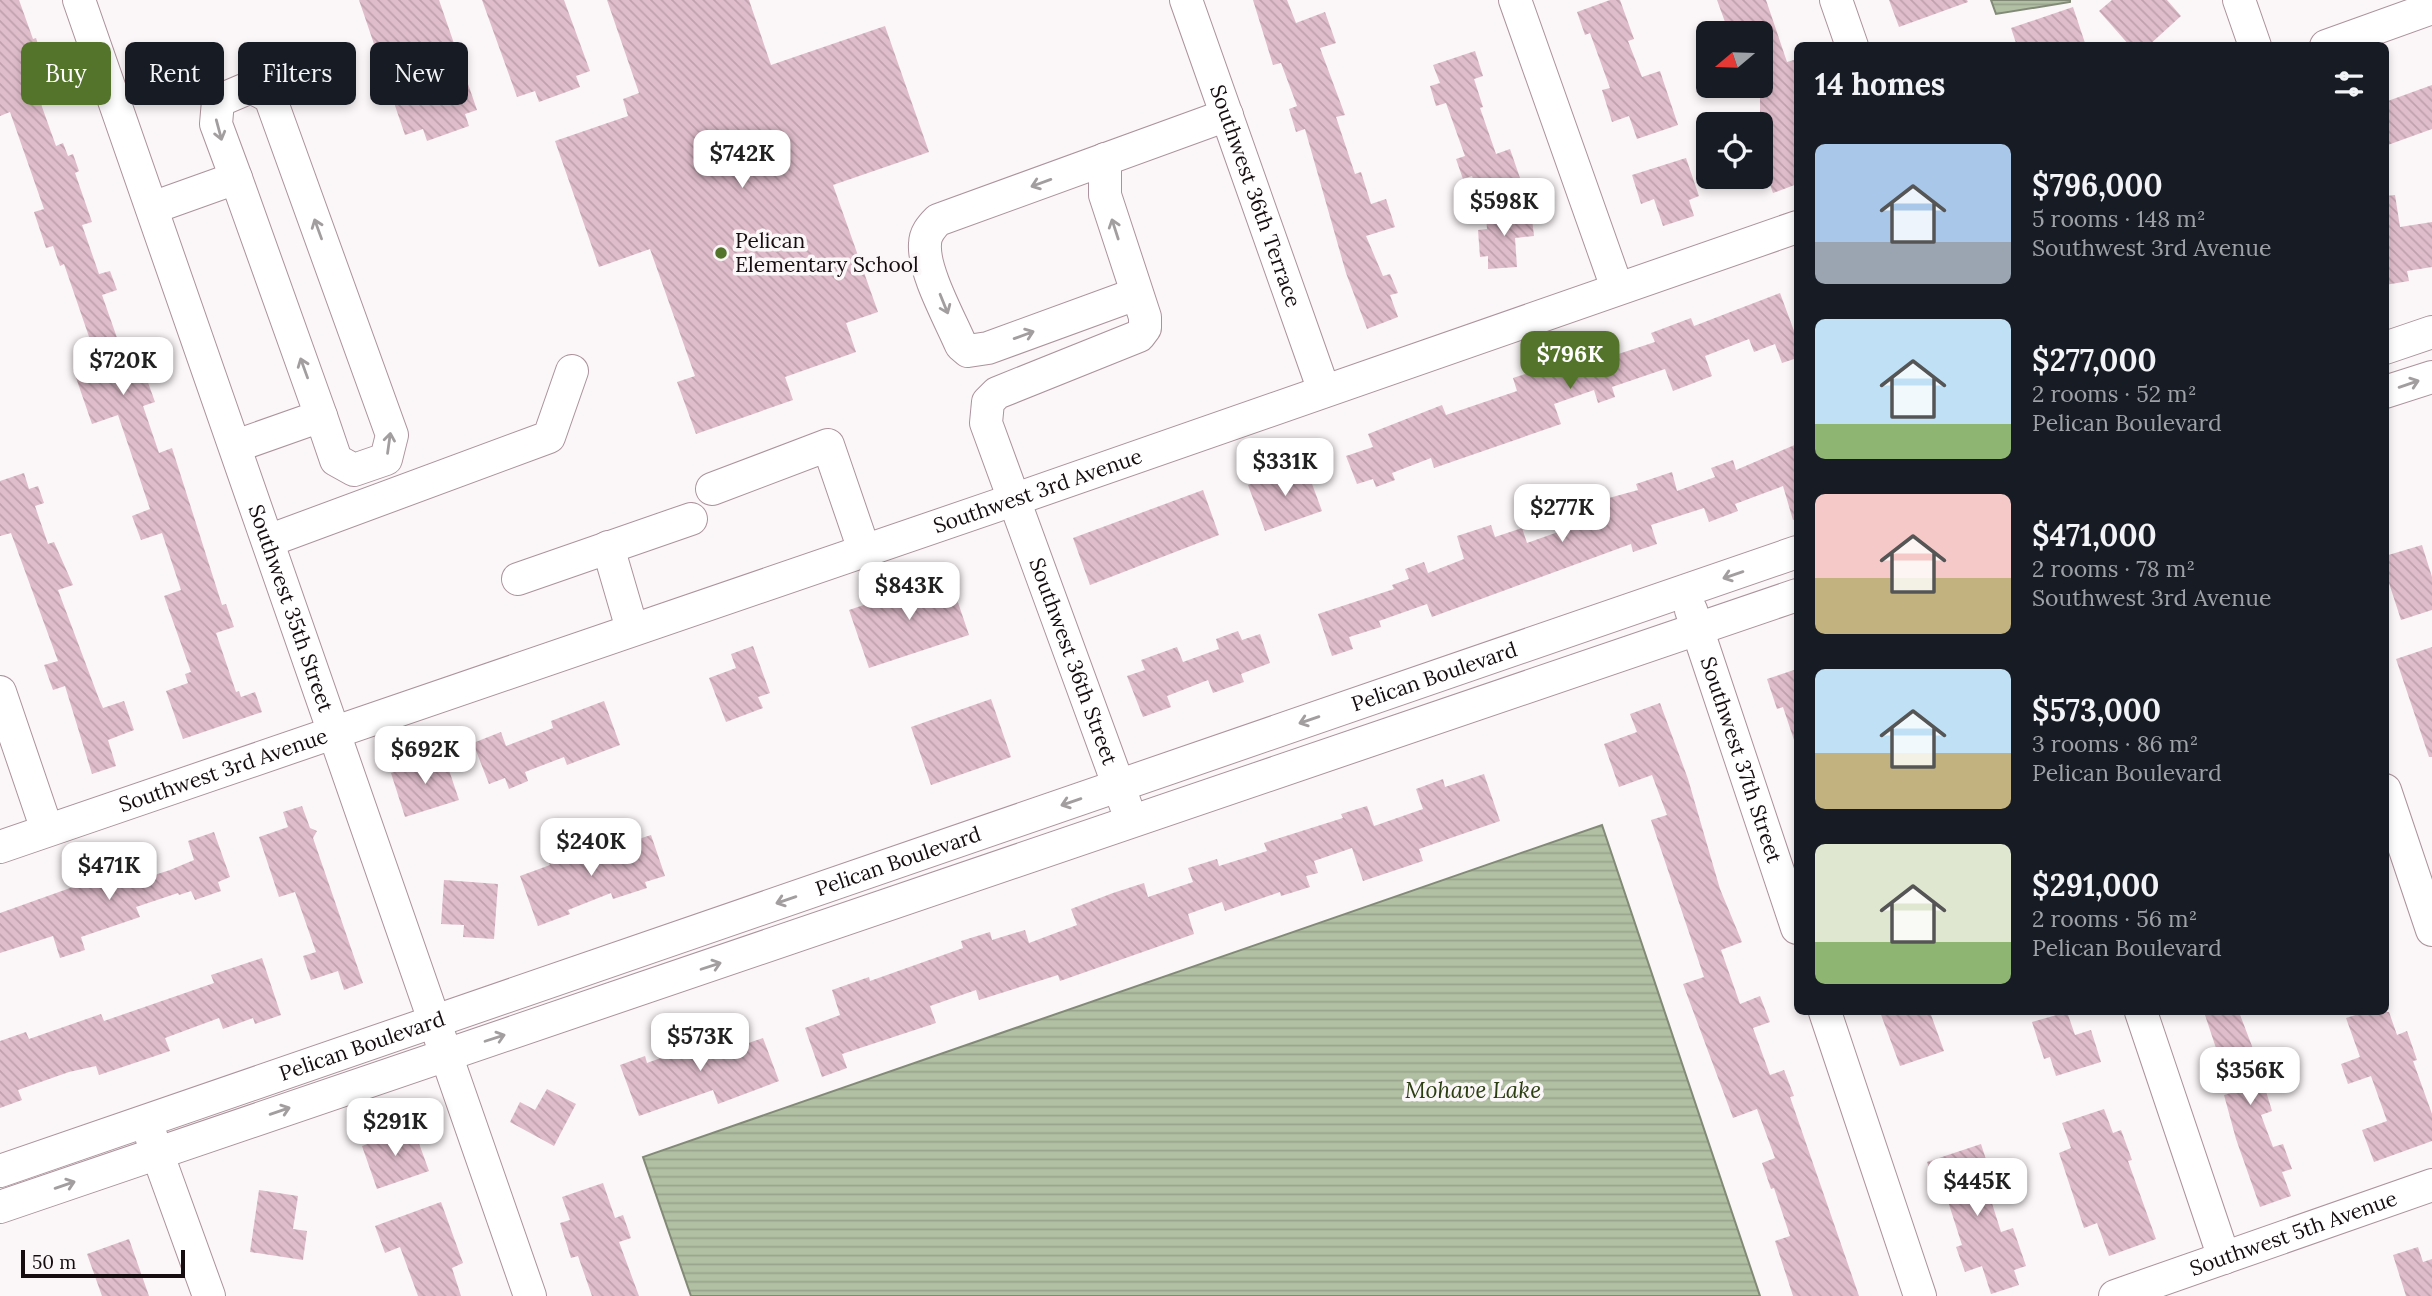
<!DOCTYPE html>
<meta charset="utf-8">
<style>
body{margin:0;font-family:Lora,serif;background:#242831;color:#f1f3f6;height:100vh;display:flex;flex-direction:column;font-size:26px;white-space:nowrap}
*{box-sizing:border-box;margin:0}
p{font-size:23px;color:#9ea1a6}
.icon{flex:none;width:38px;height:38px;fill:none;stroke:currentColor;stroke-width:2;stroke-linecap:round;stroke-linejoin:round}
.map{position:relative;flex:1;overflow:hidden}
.panel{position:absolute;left:1794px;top:42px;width:595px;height:973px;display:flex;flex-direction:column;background:#171b24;border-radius:10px;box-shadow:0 4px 10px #0003}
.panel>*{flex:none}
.hud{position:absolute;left:21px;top:42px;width:665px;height:63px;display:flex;gap:14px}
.needle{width:46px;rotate:251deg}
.tools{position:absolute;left:1696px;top:21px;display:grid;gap:14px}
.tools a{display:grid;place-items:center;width:77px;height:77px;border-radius:10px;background:#171b24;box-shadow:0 4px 10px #0003;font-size:35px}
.scale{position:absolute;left:21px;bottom:18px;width:164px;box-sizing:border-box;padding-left:7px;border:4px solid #160d10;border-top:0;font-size:19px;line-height:24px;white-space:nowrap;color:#160d10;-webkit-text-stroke:5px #fbf6f8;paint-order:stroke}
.price{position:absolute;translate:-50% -60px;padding:0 16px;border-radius:14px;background:#fff;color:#222;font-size:23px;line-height:46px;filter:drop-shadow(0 2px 4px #0008)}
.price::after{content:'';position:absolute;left:50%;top:42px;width:21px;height:16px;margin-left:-10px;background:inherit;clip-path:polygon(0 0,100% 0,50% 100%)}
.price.on{background:#54742b;color:#fff}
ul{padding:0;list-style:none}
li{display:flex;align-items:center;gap:21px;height:175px;padding:0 21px}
li span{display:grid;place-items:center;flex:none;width:196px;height:140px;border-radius:10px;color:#555}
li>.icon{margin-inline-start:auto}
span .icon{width:84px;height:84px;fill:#fffc;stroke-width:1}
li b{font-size:30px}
h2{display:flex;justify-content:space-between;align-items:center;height:84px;padding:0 21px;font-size:30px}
.pill{padding:0 24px;border-radius:10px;background:#171b24;box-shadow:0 4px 10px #0003;font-size:24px;line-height:63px}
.pill.on{background:#54742b;color:#fff}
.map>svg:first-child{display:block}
</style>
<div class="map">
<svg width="2432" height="1296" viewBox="0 0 2432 1296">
<defs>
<pattern id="water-rules" width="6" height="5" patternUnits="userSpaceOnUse" patternTransform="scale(1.75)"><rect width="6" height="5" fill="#b1c0a3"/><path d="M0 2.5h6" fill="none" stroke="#98a48b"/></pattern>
<pattern id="building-back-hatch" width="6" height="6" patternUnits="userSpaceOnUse" patternTransform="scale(1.75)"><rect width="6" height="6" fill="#e0bdcb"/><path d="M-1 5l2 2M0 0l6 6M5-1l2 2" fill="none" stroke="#bfa1ad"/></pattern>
</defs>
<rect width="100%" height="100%" fill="#fbf6f8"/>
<!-- water -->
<path fill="url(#water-rules)" stroke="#828a77" stroke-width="2" d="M 1991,0 L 2070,0 L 2070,2 L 1996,14 Z
M 1602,825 L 1760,1296 L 691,1296 L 643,1157 Z"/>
<!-- building -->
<path fill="url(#building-back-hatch)" d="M 0,0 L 19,0 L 33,39 L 36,38 L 43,59 L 27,65 L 56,146 L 63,143 L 68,156 L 73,154 L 79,171 L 75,173 L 92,222 L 82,225 L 99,274 L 110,271 L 117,290 L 102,295 L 122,352 L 130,349 L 141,379 L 146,377 L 155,402 L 143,406 L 159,453 L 172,448 L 222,605 L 226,604 L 234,627 L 216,633 L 236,692 L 239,691 L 241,697 L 255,692 L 262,712 L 183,739 L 166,691 L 188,683 L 185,674 L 191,672 L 164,596 L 181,590 L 162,533 L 141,540 L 132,516 L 150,509 L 118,415 L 92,424 L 73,369 L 97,360 L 64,264 L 60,266 L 53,246 L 46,248 L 34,212 L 44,209 L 10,112 L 0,116 Z
M 359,0 L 439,0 L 477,110 L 465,114 L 469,126 L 427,141 L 423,129 L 405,135 Z
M 482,0 L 564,0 L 590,71 L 576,76 L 580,87 L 539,102 L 535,91 L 517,97 Z
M 607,0 L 749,0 L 771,65 L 885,26 L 929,152 L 833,185 L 878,312 L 846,323 L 856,352 L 785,377 L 793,400 L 696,434 L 677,382 L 695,376 L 650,249 L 599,267 L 555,141 L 628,116 L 623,99 L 639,93 Z
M 1253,0 L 1287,0 L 1296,23 L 1325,12 L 1336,43 L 1320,48 L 1345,115 L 1336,117 L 1355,174 L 1361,172 L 1371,204 L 1386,199 L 1395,227 L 1366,236 L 1383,276 L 1390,274 L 1398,293 L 1390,295 L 1398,317 L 1367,329 L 1346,273 L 1305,129 L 1296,132 L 1289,109 L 1297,106 L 1281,63 L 1273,65 Z
M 1610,0 L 1620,0 L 1634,39 L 1628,41 L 1642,77 L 1660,71 L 1678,125 L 1637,139 L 1629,116 L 1612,122 L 1602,90 L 1610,88 L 1590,33 L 1585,35 L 1577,12 Z
M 1717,0 L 1766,0 L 1787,62 L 1797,59 L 1797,184 L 1773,193 L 1769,182 L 1760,185 L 1760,33 L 1729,33 Z
M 1889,0 L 1967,0 L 1968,2 L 1899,27 Z
M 2112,0 L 2167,0 L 2181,16 L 2148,46 L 2130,46 L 2099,11 Z
M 2073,7 L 2086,46 L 2017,46 L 2011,28 Z
M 1475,51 L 1483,76 L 1474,79 L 1483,107 L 1480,108 L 1496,154 L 1510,149 L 1520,178 L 1478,193 L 1472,176 L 1463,179 L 1456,159 L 1465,156 L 1451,117 L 1446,103 L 1436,106 L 1430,86 L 1440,83 L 1433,65 Z
M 2432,85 L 2432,129 L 2385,146 L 2385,102 Z
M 1686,158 L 1699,196 L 1689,200 L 1694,216 L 1663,226 L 1654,199 L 1641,204 L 1632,175 Z
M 2395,195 L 2400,227 L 2432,222 L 2432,267 L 2407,271 L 2409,281 L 2385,285 L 2385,196 Z
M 1531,211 L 1534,236 L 1515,238 L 1517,267 L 1488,269 L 1488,256 L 1480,257 L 1478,230 L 1487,229 L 1486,215 Z
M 1780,293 L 1797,339 L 1797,358 L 1782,363 L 1775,344 L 1754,352 L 1749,339 L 1705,356 L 1712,376 L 1673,391 L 1665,369 L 1612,387 L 1615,397 L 1598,403 L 1594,390 L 1554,404 L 1561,424 L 1434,468 L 1431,458 L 1392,473 L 1395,480 L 1376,487 L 1373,479 L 1357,484 L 1346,456 L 1373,447 L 1368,434 L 1442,405 L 1446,415 L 1517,391 L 1513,378 L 1599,350 L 1603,359 L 1655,342 L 1651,333 L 1691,318 L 1694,326 Z
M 1797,444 L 1797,519 L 1793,520 L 1783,486 L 1735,504 L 1738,511 L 1709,522 L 1704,508 L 1651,525 L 1657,544 L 1633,552 L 1631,544 L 1432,617 L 1427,604 L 1379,621 L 1381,627 L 1349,637 L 1353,649 L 1332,656 L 1318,614 L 1394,589 L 1392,585 L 1409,579 L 1405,569 L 1424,562 L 1428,573 L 1464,559 L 1457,536 L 1491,525 L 1495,537 L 1522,528 L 1527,543 L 1575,526 L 1569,509 L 1638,490 L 1636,484 L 1672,472 L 1677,491 L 1715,477 L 1711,468 L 1733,460 L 1736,470 Z
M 1305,465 L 1322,511 L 1265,531 L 1248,485 Z
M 24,473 L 29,489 L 38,486 L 44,503 L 35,506 L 48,544 L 54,542 L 73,585 L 58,590 L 99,699 L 103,708 L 124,701 L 134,730 L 108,740 L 116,766 L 92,774 L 65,686 L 53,690 L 44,665 L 58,661 L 11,533 L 0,536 L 0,481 Z
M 1203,490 L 1219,535 L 1090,585 L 1073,538 Z
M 2422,545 L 2432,577 L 2432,610 L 2401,620 L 2389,583 L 2385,584 L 2385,556 Z
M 949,576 L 969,635 L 869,668 L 849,610 Z
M 1238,631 L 1242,640 L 1260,634 L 1270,663 L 1241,674 L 1244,682 L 1213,693 L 1208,680 L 1167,696 L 1171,707 L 1143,717 L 1127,676 L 1145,670 L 1141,660 L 1177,647 L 1183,662 L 1219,649 L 1216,639 Z
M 753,646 L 770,693 L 758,697 L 763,708 L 726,722 L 709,678 L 736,668 L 731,654 Z
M 2432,647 L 2432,757 L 2429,757 L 2396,659 Z
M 1797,669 L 1797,740 L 1794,740 L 1783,707 L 1777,709 L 1767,679 Z
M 991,699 L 1011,757 L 931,785 L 911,727 Z
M 604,701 L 620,745 L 567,765 L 564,757 L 525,772 L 528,781 L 509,789 L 505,778 L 489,784 L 473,743 L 501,732 L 506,746 L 553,728 L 551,721 Z
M 1660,703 L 1688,779 L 1720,889 L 1742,942 L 1721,950 L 1740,1004 L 1760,996 L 1770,1022 L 1753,1028 L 1770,1075 L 1784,1070 L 1794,1096 L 1790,1097 L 1859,1296 L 1793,1296 L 1775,1241 L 1790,1236 L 1774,1188 L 1771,1189 L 1762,1163 L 1775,1158 L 1757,1109 L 1733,1118 L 1683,984 L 1704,977 L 1651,820 L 1667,815 L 1652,775 L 1619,787 L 1604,744 L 1637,732 L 1630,714 Z
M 444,755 L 459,800 L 405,817 L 391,773 Z
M 1484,774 L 1500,821 L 1419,849 L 1423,861 L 1363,881 L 1352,848 L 1314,861 L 1318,873 L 1306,876 L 1310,887 L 1281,896 L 1280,892 L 1225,911 L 1222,902 L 1188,914 L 1194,934 L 1060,981 L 1058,975 L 979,1000 L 976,990 L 930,1006 L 936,1023 L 842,1054 L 847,1068 L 822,1077 L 805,1028 L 840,1015 L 832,990 L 869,977 L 870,981 L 963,948 L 961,941 L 990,932 L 992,940 L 1025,930 L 1029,943 L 1077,925 L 1071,909 L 1113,893 L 1144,883 L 1148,897 L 1193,882 L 1188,868 L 1217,859 L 1219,866 L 1267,851 L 1264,843 L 1343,818 L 1341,814 L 1367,806 L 1374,826 L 1423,809 L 1416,789 L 1443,779 L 1445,787 Z
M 302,806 L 310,828 L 317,831 L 313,838 L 363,983 L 344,990 L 338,971 L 311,980 L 303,956 L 316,952 L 295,892 L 279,897 L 259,837 L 288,827 L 283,812 Z
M 214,832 L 230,877 L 218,882 L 221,891 L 195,900 L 191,891 L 179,895 L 178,893 L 136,907 L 140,917 L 81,937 L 85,950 L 60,958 L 53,936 L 0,953 L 0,913 L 87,882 L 85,877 L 105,870 L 111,889 L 170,870 L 194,860 L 188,841 Z
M 651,835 L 665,876 L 645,882 L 647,888 L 613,899 L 611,893 L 568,910 L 570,914 L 538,926 L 520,876 L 550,865 L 547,859 L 571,851 L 575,860 Z
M 444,880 L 498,884 L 494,939 L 463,937 L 464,925 L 441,924 Z
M 262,958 L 281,1015 L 255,1024 L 253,1018 L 223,1029 L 219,1018 L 165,1038 L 170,1051 L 99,1075 L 96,1066 L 69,1072 L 18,1090 L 22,1100 L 0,1108 L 0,1041 L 26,1032 L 29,1039 L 101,1014 L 104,1021 L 214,983 L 211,975 Z
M 1880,1012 L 1930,1012 L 1944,1051 L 1900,1066 Z
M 2067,1012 L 2075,1035 L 2091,1030 L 2101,1062 L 2056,1076 L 2050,1057 L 2044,1059 L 2032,1022 Z
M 2204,1012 L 2239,1012 L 2258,1062 L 2266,1060 L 2274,1085 L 2265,1088 L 2272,1111 L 2261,1115 L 2273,1147 L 2283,1144 L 2292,1169 L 2282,1172 L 2291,1196 L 2260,1207 L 2236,1139 L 2224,1095 L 2231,1093 Z
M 2365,1012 L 2389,1012 L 2397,1035 L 2407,1031 L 2417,1060 L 2413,1061 L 2432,1114 L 2432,1141 L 2374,1162 L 2362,1130 L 2387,1121 L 2371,1076 L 2348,1084 L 2341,1064 L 2360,1057 L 2346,1018 Z
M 720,1029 L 728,1050 L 763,1038 L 779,1081 L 718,1104 L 713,1090 L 639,1116 L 620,1065 L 645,1056 L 647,1063 L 696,1045 L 694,1038 Z
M 547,1089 L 576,1104 L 554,1146 L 510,1122 L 520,1102 L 535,1110 Z
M 2104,1109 L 2113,1133 L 2121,1130 L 2132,1160 L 2128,1161 L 2156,1239 L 2109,1256 L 2097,1223 L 2084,1228 L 2059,1153 L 2071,1148 L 2062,1123 Z
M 413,1127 L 429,1171 L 377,1189 L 362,1146 Z
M 1981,1144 L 1991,1175 L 1984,1178 L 2001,1232 L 2013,1228 L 2026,1266 L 2014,1270 L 2019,1285 L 1991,1294 L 1982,1266 L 1965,1272 L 1956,1247 L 1962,1245 L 1945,1192 L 1938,1194 L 1927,1162 Z
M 603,1183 L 615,1218 L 623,1215 L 631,1238 L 619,1242 L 639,1296 L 592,1296 L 578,1256 L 571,1258 L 560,1223 L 570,1220 L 562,1197 Z
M 259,1190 L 298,1196 L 293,1229 L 307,1231 L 303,1260 L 250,1252 Z
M 441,1202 L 463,1263 L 452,1268 L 461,1296 L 418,1296 L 400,1247 L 385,1253 L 375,1226 Z
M 129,1239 L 149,1296 L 102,1296 L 87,1254 Z
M 2418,1247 L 2423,1262 L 2432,1259 L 2432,1296 L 2406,1296 L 2393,1255 Z"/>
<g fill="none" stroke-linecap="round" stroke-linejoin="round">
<defs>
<g id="minor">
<path id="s1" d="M 79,0 L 530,1296"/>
<path id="s2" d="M 1186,0 L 1324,391"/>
<path d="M 1515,0 L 1617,288"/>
<path d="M 1836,0 L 1852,46"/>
<path d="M 2239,0 L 2255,46"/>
<path d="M 2326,46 L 2432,8"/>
<path id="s3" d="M 1105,159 L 1105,195 L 1145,317 L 1145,328 L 1139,336 L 997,393 L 988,402 L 986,423 L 1126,806"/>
<path d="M 236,178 L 216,124 L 218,101 L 251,87 L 270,97 L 392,435 L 386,459 L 354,470 L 336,460 L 321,416"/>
<path d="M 152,208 L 236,178 L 321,416 L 236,446"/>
<path d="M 1136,294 L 988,348 L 968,351 L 961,345 C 950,319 923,271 925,244 C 925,234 931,227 938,220 L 1227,115"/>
<path d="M 2385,348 L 2432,332"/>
<path d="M 2385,392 L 2432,377"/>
<path d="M 712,489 L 828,445 L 864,550"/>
<path d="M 268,541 L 549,437 L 572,371"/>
<path d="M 608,547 L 632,629"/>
<path d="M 518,579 L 691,519"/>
<path id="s4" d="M 1691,610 L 1797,928"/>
<path d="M 0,692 L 47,830"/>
<path d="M 2385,790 L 2432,930"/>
<path id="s5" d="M 0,847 L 1013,500 L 1797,227"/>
<path d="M 1825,1012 L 1920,1296"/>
<path d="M 2141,1012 L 2224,1258"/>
<path d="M 150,1133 L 209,1296"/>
<path id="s6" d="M 0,1171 L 1797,552"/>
<path d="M 0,1207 L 1797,595"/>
<path id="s7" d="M 2115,1296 L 2432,1185"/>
</g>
</defs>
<!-- minor casing -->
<use href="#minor" stroke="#ac929c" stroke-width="34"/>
<!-- minor -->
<use href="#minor" stroke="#fff" stroke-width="32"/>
</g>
<!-- one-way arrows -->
<defs><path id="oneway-shaft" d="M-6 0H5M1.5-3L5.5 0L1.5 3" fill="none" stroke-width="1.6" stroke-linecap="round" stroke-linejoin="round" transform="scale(1.75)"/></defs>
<g stroke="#a29e9f">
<use href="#oneway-shaft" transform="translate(219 130) rotate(75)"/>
<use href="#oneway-shaft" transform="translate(1041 183) rotate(160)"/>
<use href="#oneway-shaft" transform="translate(318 229) rotate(-110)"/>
<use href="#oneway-shaft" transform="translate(1115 229) rotate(-108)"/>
<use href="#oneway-shaft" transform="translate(944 304) rotate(68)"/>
<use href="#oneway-shaft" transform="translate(1024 335) rotate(-20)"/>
<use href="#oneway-shaft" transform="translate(304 368) rotate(-110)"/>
<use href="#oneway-shaft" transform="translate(2409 384) rotate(-19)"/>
<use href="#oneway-shaft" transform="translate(389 443) rotate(-82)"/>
<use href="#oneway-shaft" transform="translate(1733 575) rotate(161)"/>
<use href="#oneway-shaft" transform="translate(1309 720) rotate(161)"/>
<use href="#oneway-shaft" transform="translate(1071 802) rotate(161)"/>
<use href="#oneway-shaft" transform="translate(786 900) rotate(161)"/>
<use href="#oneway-shaft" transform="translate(711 966) rotate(-18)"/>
<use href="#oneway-shaft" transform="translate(495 1038) rotate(-18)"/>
<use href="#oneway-shaft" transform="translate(280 1111) rotate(-19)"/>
<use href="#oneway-shaft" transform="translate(65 1185) rotate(-19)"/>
</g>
<!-- markers -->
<circle fill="#54742b" stroke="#fbf6f8" stroke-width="2.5" cx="721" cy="253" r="7"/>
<g text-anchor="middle" stroke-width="7" stroke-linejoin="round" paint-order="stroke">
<!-- street labels -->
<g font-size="21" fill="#160d10" stroke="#fbf6f8">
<text dy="7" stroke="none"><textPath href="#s2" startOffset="208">Southwest 36th Terrace</textPath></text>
<text dy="7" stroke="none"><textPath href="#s5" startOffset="1097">Southwest 3rd Avenue</textPath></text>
<text dy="7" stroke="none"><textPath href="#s1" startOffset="644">Southwest 35th Street</textPath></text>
<text dy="7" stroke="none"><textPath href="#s3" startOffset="626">Southwest 36th Street</textPath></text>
<text dy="7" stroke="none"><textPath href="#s6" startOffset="1517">Pelican Boulevard</textPath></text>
<text dy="7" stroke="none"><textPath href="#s4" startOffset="158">Southwest 37th Street</textPath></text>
<text dy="7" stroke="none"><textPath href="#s5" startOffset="236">Southwest 3rd Avenue</textPath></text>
<text dy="7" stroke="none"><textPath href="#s6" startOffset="950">Pelican Boulevard</textPath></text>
<text dy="7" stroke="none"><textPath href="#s6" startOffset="383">Pelican Boulevard</textPath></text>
<text dy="7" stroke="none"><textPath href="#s7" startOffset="189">Southwest 5th Avenue</textPath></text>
</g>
<!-- poi labels -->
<g font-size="21" fill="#160d10" stroke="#fbf6f8" text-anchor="start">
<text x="735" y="248">Pelican<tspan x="735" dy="24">Elementary School</tspan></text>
</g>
<!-- water labels -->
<g font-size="23" font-style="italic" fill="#2b3e11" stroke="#fbf6f8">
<text x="1473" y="1098">Mohave Lake</text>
</g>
</g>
</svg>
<div class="tools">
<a><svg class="needle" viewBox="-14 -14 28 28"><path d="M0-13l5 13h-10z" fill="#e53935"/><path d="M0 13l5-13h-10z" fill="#9ea1a6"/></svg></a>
<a><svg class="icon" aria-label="locate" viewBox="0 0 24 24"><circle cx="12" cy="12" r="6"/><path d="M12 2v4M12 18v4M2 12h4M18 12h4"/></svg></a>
</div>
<div class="scale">50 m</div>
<b class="price" style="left:742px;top:190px">$742K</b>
<b class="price" style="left:1504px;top:238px">$598K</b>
<b class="price on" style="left:1570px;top:391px">$796K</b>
<b class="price" style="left:123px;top:397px">$720K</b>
<b class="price" style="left:1285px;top:498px">$331K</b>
<b class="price" style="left:1562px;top:544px">$277K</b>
<b class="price" style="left:909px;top:622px">$843K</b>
<b class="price" style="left:425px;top:786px">$692K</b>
<b class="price" style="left:591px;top:878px">$240K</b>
<b class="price" style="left:109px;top:902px">$471K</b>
<b class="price" style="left:700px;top:1073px">$573K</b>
<b class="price" style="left:2250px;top:1107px">$356K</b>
<b class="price" style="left:395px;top:1158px">$291K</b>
<b class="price" style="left:1977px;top:1218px">$445K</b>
<div class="hud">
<a class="pill on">Buy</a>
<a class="pill">Rent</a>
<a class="pill">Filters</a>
<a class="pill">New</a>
</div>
<section class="panel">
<h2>14 homes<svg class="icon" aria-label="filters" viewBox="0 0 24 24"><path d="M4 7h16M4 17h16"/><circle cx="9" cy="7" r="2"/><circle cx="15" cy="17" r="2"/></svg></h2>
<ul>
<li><span style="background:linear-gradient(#a9c7e8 70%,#9aa5b1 0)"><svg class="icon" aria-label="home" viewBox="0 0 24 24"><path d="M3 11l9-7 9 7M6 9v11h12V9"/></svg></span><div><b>$796,000</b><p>5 rooms · 148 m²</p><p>Southwest 3rd Avenue</p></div></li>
<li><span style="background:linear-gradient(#bfe0f5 75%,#8fb573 0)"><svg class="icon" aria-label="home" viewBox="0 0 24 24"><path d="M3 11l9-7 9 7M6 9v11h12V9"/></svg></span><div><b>$277,000</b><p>2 rooms · 52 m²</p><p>Pelican Boulevard</p></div></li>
<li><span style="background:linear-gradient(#f6c9c9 60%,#c2b280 0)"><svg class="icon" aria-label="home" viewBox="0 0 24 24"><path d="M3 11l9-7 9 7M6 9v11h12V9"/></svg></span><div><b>$471,000</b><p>2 rooms · 78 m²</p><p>Southwest 3rd Avenue</p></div></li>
<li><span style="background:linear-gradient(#bfe0f5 60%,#c2b280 0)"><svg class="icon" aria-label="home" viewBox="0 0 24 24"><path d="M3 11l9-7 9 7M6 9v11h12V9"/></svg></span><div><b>$573,000</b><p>3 rooms · 86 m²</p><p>Pelican Boulevard</p></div></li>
<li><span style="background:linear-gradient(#dfe7d0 70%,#8fb573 0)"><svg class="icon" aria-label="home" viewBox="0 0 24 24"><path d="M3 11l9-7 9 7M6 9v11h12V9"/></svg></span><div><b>$291,000</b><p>2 rooms · 56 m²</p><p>Pelican Boulevard</p></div></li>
</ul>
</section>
</div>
